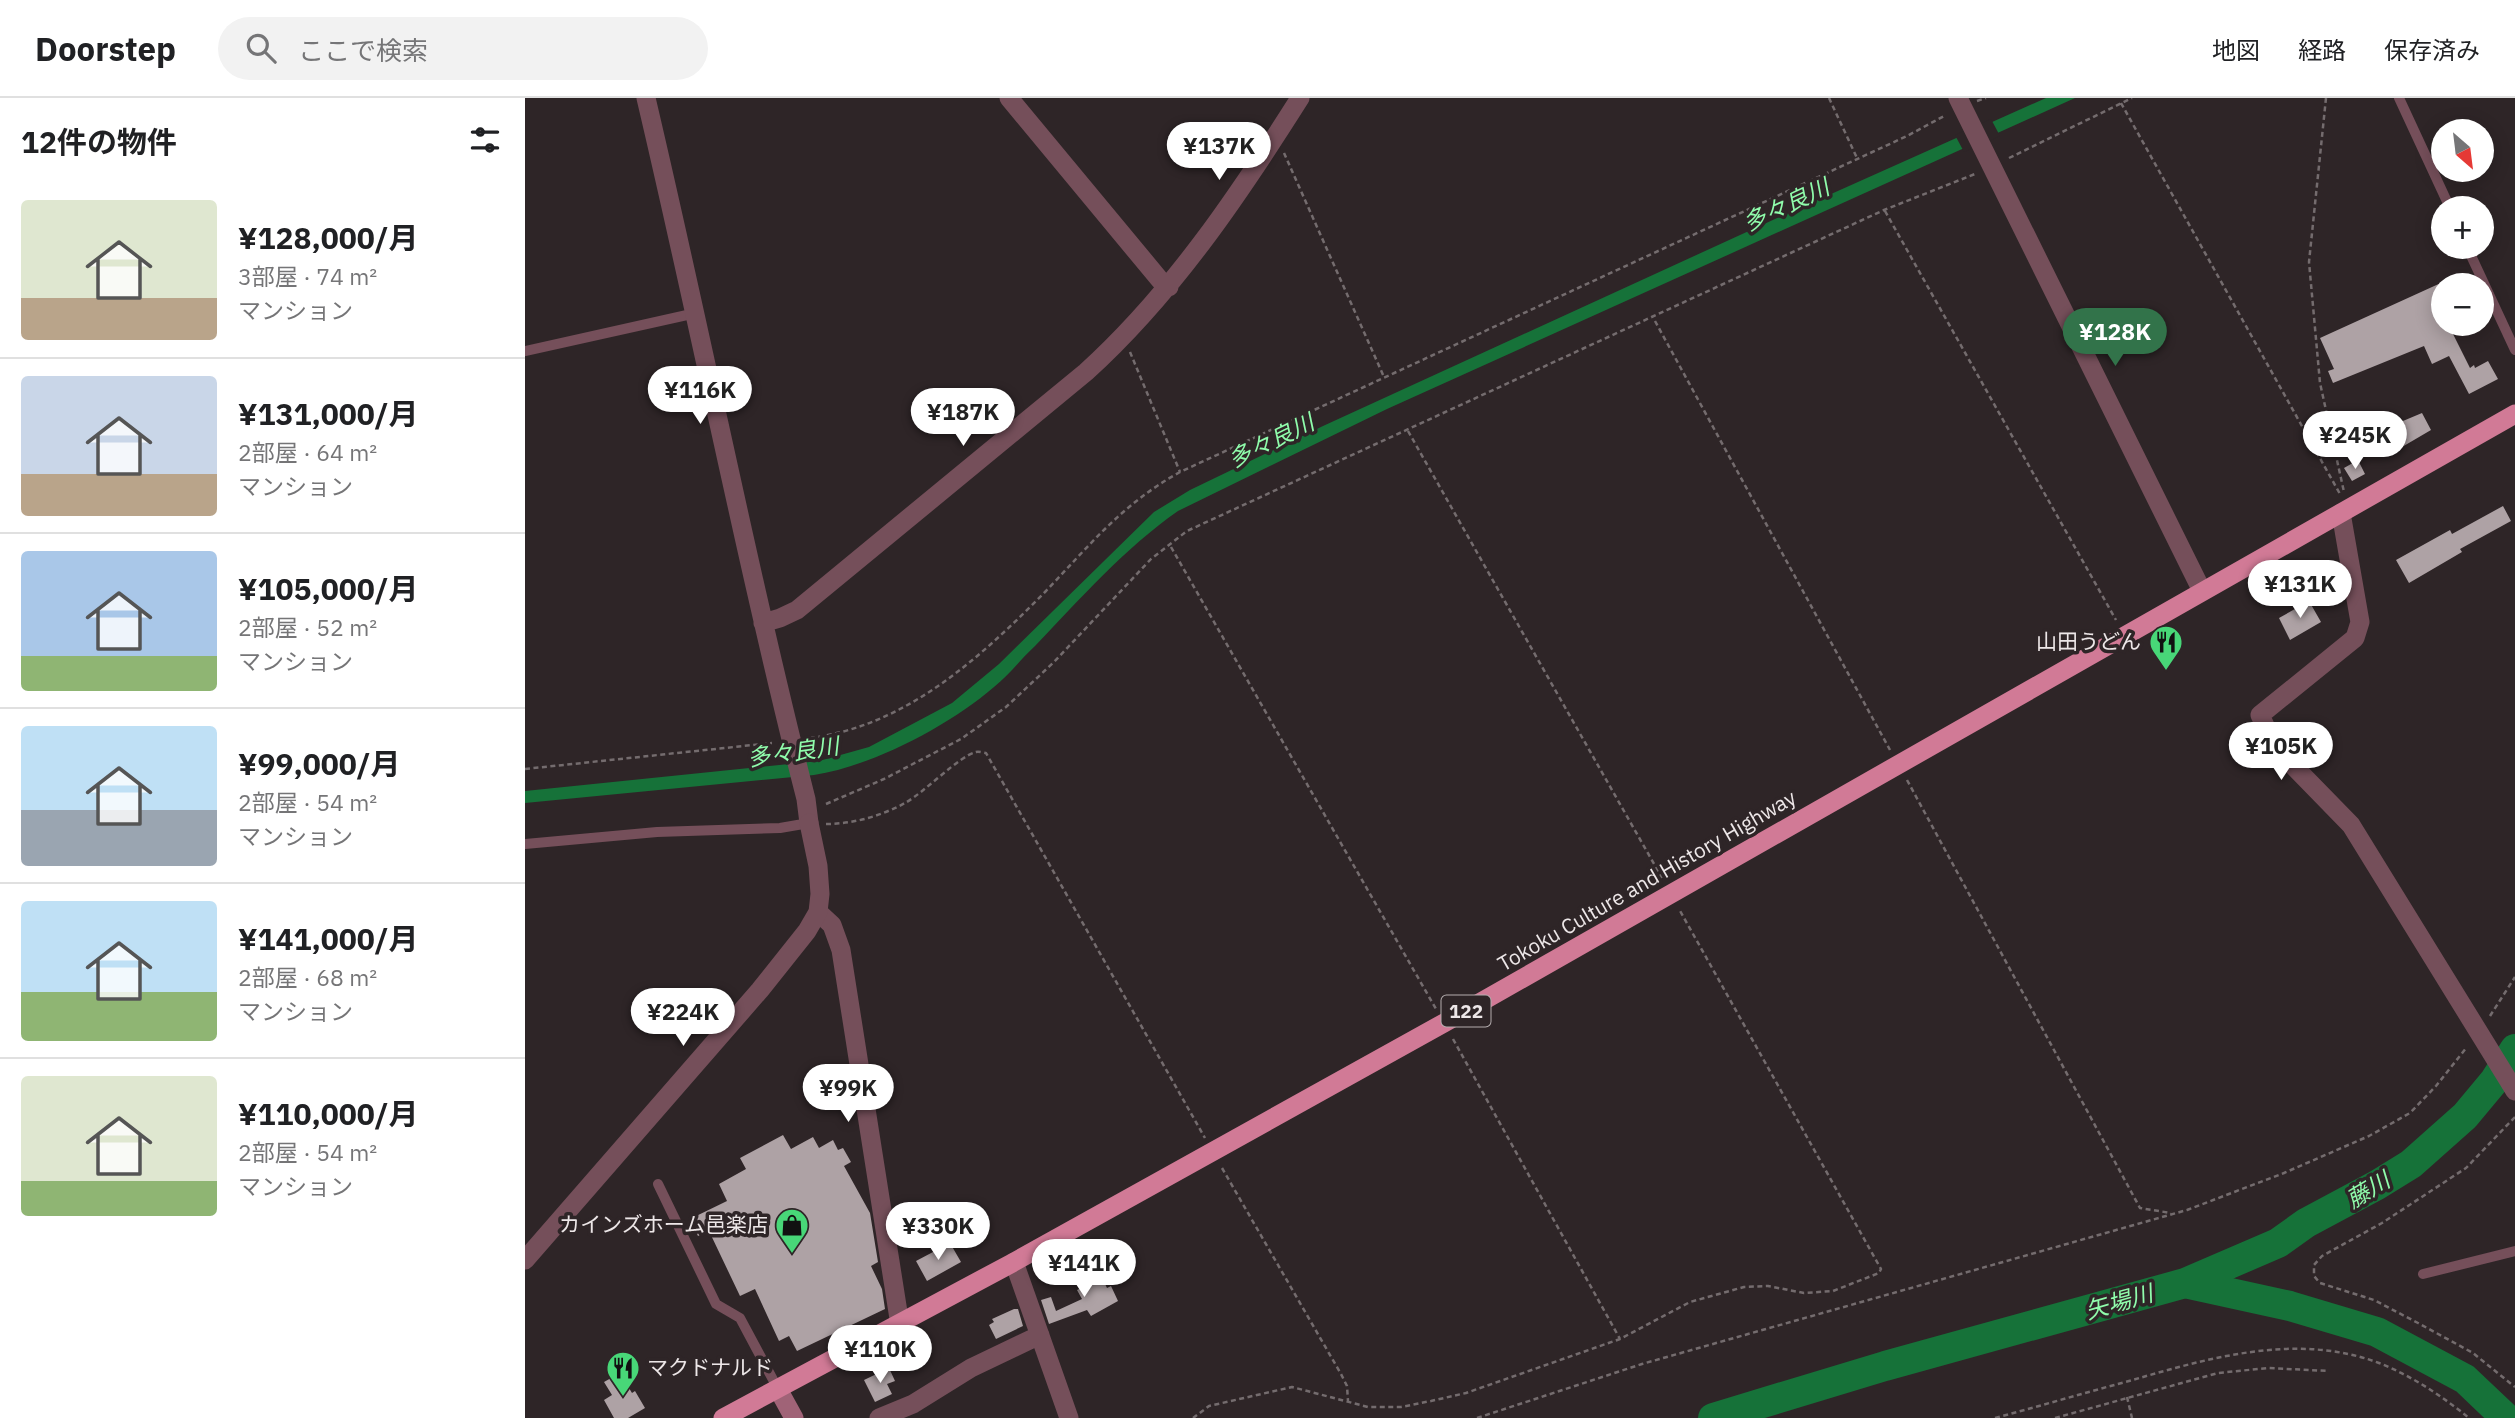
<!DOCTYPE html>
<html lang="ja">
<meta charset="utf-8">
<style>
body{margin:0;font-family:"IBM Plex Sans","Noto Sans JP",sans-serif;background:#f2f2f2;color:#202124;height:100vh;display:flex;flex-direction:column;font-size:26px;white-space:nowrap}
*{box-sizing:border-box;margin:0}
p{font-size:23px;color:#757577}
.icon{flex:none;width:38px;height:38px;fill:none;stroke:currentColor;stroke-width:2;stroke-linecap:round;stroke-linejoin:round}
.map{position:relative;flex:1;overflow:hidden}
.sheet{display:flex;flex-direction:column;background:#fff;width:525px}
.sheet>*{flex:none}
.needle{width:46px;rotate:152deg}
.fabs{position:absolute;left:1906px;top:21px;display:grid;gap:14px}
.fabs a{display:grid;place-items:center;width:63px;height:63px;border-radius:50%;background:#fff;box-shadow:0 4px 18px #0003;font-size:35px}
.price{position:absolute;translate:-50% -60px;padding:0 16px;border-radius:24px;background:#fff;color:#222;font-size:23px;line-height:46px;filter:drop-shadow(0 2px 4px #0008)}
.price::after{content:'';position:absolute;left:50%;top:42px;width:21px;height:16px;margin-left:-10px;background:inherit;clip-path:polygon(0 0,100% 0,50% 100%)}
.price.active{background:#32734a;color:#fff}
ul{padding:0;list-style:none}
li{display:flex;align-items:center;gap:21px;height:175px;padding:0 21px}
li+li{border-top:2px solid #e0e0e0}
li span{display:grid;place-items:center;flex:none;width:196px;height:140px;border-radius:7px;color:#555}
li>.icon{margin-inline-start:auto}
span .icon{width:84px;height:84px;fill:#fffc;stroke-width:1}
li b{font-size:30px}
h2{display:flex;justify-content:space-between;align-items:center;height:84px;padding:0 21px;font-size:30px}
header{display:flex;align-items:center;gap:42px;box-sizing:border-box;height:98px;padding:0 35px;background:#fff;border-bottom:2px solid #e0e0e0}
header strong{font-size:33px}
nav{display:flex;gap:38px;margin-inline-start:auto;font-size:24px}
.search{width:490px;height:63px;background:#f2f2f2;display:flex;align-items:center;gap:18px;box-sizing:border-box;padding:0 24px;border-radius:38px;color:#757577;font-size:26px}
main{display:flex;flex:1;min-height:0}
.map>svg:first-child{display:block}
</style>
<header>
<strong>Doorstep</strong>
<div class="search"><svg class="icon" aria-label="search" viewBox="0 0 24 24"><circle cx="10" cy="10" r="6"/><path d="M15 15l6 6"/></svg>ここで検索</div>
<nav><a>地図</a><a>経路</a><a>保存済み</a></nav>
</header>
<main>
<section class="sheet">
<h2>12件の物件<svg class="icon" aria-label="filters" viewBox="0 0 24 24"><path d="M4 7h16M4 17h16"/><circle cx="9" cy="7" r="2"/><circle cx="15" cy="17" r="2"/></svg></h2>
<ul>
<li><span style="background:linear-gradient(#dfe7d0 70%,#b9a48a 0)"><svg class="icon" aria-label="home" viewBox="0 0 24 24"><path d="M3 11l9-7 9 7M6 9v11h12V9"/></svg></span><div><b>¥128,000/月</b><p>3部屋 · 74 m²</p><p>マンション</p></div></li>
<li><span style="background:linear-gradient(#c9d6e8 70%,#b9a48a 0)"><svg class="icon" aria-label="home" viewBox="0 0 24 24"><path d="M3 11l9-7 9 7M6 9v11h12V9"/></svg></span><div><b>¥131,000/月</b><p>2部屋 · 64 m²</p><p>マンション</p></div></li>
<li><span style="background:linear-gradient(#a9c7e8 75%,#8fb573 0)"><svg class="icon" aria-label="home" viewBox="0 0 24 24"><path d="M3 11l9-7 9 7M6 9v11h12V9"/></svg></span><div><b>¥105,000/月</b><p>2部屋 · 52 m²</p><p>マンション</p></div></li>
<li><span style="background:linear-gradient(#bfe0f5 60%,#9aa5b1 0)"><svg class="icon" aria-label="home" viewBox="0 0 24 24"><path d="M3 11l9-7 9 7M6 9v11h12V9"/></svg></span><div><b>¥99,000/月</b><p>2部屋 · 54 m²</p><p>マンション</p></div></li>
<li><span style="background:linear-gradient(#bfe0f5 65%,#8fb573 0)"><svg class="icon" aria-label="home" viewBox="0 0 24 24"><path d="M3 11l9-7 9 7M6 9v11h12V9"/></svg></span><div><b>¥141,000/月</b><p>2部屋 · 68 m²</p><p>マンション</p></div></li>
<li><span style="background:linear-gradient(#dfe7d0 75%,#8fb573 0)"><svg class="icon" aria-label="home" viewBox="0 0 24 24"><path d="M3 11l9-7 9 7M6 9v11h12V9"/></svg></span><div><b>¥110,000/月</b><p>2部屋 · 54 m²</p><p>マンション</p></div></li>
</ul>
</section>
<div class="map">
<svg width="1990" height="1320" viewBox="0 0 1990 1320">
<rect width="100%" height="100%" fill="#2e2527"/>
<!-- water -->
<path fill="#167239" d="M 1521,0 L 1550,0 L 862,311 L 653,413 C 600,450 555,501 510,548 C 496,561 484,577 469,589 C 424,628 347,668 289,677 L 0,705 L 0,693 L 294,663 L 344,649 L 427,605 L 474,566 L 629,414 L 665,392 L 798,328 L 1250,121 Z"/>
<!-- pier -->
<path fill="#2e2527" d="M 1466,21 L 1475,38 L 1439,54 L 1430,37 Z"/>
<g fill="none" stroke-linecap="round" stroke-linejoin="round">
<!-- river -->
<path stroke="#167239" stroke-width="30" d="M 1660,1185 L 1753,1145 L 1781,1125 L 1852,1087 L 1886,1066 L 1940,1018 L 1970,982 L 1990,951
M 1188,1320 L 1360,1268 L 1660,1185 L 1765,1208 L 1852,1234 L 1940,1281 L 1981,1320"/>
</g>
<!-- building -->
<path fill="#aea2a5" d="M 1918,184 L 1918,226 L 1923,226 L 1945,270 L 1949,267 L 1950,270 L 1963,263 L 1973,281 L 1944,296 L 1924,258 L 1907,266 L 1899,248 L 1808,285 L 1803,273 L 1809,271 L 1795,240 Z
M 1897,315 L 1906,332 L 1877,349 L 1866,328 Z
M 1833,362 L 1840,376 L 1827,383 L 1819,370 Z
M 1978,408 L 1986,423 L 1935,451 L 1937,454 L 1884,485 L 1871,462 L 1925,432 L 1927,436 Z
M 1784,503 L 1796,524 L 1765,542 L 1754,520 Z
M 258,1037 L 266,1051 L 288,1039 L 294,1050 L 308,1042 L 313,1052 L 318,1050 L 326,1064 L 319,1068 L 345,1115 L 353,1164 L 346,1168 L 357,1191 L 360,1211 L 272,1253 L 264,1238 L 254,1243 L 230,1191 L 215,1198 L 184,1133 L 173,1138 L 165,1121 L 202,1103 L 194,1086 L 221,1071 L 215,1060 Z
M 425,1145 L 436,1164 L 402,1183 L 391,1163 Z
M 572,1169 L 582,1190 L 586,1188 L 593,1203 L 566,1218 L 562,1212 L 524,1226 L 516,1202 L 526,1199 L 531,1213 L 557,1201 L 552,1192 L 562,1187 L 557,1177 Z
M 489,1211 L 493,1211 L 498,1228 L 471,1241 L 464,1227 L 469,1224 L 467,1221 Z
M 364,1270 L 370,1283 L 362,1286 L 367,1296 L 350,1304 L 339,1282 Z
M 95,1275 L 107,1295 L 110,1293 L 120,1310 L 103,1320 L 89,1320 L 79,1302 L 87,1297 L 79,1284 Z"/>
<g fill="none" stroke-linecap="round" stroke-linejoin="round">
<!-- path -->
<path stroke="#746c6e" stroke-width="2.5" stroke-dasharray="5 3.5" stroke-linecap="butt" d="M 1304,0 L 1332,60
M 1801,0 L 1784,164 L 1795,285 L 1819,394
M 1452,3 L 1461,0
M 1596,5 L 1815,396
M 759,55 L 859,279
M 1484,60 L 1607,0
M 1360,113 L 1591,522
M 1130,223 L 1365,652
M 605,254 L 655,374
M 883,333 L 1137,780
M 646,449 L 911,911
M 285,640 C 381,628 455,560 520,494 C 564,448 597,406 655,374 L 1382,38 L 1421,17
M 0,671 L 247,645
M 1382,682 L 1615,1110 L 1646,1115
M 301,706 L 359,681 L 436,641 L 481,609 L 529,564 L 626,461 L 662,433 L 1359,112 L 1450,76
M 301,726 C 328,726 356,718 380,705 C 400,694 434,658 451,654 C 454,653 458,655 461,655 L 680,1040
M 1965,918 L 1990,879
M 928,941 L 1095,1241
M 1990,1019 L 1941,1070 L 1857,1125 L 1797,1158 L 1789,1167 L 1789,1178 L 1795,1185 L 1849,1202 L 1893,1225 L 1948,1255 L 1990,1289
M 697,1070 L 816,1276 L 822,1288 L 823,1303
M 1602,1299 L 1607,1320
M 668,1320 L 684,1308 L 767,1289 L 843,1309 L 876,1309 L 906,1303 L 941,1295 L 1095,1241 L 1165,1204 L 1219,1189 L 1243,1188 L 1279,1195 L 1308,1193 L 1354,1175 L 1356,1171 L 1154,811
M 952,1320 L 1117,1266 L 1662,1112 L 1759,1075 L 1844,1038 L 1885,1015 L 1911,988 L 1942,949
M 1470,1320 C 1515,1308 1559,1295 1604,1283 C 1684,1260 1771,1234 1854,1265 C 1887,1278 1917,1298 1944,1320
M 1530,1320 L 1693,1275 L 1743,1270 L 1804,1273"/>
<!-- service -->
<path stroke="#754f5a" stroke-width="10" d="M 1874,0 L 1925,110
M 1942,149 L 1990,252
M 0,253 L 171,215
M 0,746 L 132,734 L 255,730 L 284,725
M 133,1086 L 191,1206 L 215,1220 L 253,1291
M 1898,1176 L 1990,1153"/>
<!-- minor -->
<path stroke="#754f5a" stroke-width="19" d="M 121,0 C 176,233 222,469 281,701 L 284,725
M 484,0 L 635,182 L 644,189
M 1816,415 L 1835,524 L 1830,540 L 1735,617 L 1750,649 L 1826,727 L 1990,993
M 238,525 L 255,520 L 272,512 L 561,274 C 647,196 713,98 775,0
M 293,814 L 307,827 L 316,852 L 375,1227
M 489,1164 L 544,1320
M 354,1320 L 388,1306 L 446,1270 L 515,1237"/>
<!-- tertiary -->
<path stroke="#754f5a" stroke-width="19" d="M 1433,0 L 1677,493
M 0,1162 L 235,892 L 282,833 L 293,814 L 295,796 L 293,768 L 284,725"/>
<!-- secondary -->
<path stroke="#a06377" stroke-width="19" d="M 253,1291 L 269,1320"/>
<!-- trunk -->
<path stroke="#d17a96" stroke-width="19" d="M 198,1320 L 489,1164 L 919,925 L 1990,316"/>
</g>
<!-- icons -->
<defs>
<symbol id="restaurant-pin" viewBox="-11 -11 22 30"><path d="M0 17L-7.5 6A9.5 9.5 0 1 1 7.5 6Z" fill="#48d778" stroke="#2e2527"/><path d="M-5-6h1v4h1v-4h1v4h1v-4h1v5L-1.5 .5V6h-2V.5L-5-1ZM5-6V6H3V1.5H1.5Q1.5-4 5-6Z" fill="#111"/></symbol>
<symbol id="shop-pin" viewBox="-11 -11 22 30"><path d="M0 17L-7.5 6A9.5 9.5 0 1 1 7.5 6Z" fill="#48d778" stroke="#2e2527"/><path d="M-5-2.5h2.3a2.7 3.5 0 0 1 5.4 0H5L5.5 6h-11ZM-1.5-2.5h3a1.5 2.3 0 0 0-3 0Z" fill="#111"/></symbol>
</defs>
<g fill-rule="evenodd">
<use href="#restaurant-pin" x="1622" y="525" width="38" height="52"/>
<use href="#shop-pin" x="248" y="1108" width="38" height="52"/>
<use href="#restaurant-pin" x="79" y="1251" width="38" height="52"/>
</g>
<g text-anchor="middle" stroke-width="7" stroke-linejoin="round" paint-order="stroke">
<!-- shield labels -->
<rect fill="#2e2527" stroke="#b4adae" stroke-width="2" x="916.5" y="897.5" width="49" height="31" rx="5"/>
<g font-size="19" font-weight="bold" fill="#ede7e8">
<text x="941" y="920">122</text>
</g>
<!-- poi labels -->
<g font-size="21" fill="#ede7e8" stroke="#2e2527" text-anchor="end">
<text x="1616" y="551">山田うどん</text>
<text x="243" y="1134">カインズホーム邑楽店</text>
<text x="122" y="1277" text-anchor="start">マクドナルド</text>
</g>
<!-- street labels -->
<g font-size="21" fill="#ede7e8" stroke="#2e2527">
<text transform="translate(1122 783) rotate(-30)" y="7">Tokoku Culture and History Highway</text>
</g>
<!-- water labels -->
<g font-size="23" font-style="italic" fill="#90fdac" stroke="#2e2527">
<text transform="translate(1261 107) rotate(-25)" y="8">多々良川</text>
<text transform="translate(746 343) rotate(-26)" y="8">多々良川</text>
<text transform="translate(268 654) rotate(-8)" y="8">多々良川</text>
<text transform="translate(1843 1092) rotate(-31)" y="8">藤川</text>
<text transform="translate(1594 1204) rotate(-16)" y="8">矢場川</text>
</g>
</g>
</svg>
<div class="fabs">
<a><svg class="needle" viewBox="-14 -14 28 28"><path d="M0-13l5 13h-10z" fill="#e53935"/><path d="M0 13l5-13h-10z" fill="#757577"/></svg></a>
<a>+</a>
<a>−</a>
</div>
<b class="price" style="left:694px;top:84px">¥137K</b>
<b class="price active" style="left:1590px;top:270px">¥128K</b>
<b class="price" style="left:175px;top:328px">¥116K</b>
<b class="price" style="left:438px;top:350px">¥187K</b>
<b class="price" style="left:1830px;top:373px">¥245K</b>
<b class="price" style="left:1775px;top:522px">¥131K</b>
<b class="price" style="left:1756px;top:684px">¥105K</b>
<b class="price" style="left:158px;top:950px">¥224K</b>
<b class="price" style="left:323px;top:1026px">¥99K</b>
<b class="price" style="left:413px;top:1164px">¥330K</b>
<b class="price" style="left:559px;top:1201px">¥141K</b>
<b class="price" style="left:355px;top:1287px">¥110K</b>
</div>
</main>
